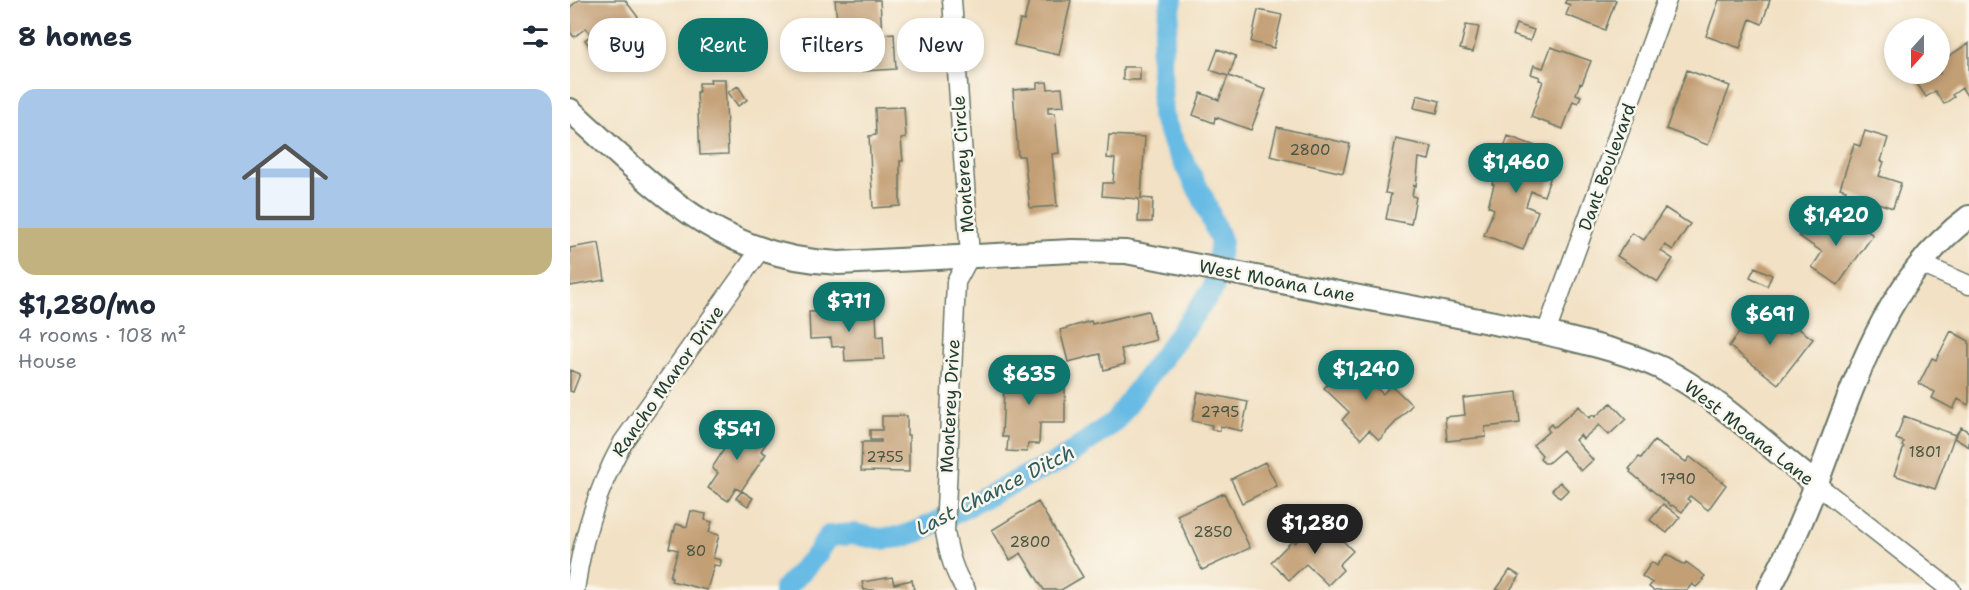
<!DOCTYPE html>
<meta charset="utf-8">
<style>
body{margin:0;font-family:"Shantell Sans",sans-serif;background:#f6f6f7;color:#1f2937;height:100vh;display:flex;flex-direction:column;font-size:22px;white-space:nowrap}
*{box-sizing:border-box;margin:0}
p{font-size:20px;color:#747a83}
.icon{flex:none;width:33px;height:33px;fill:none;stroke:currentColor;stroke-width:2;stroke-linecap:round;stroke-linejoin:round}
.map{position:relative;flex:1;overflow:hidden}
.drawer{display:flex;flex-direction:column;background:#fff;width:570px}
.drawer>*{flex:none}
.banner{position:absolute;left:18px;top:18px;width:570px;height:54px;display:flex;gap:12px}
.needle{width:39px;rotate:201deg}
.fabs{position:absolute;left:1314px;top:18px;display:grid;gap:12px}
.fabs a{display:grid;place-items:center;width:66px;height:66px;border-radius:50%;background:#fff;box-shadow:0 3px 9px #0003;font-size:30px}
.price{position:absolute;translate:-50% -51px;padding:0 14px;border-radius:21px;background:#0f766e;color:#fff;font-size:20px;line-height:39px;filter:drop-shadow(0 2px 3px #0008)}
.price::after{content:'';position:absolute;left:50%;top:36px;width:18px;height:14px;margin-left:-9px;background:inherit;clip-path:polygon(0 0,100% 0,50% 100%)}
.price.current{background:#222;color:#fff}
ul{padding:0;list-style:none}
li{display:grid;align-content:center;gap:12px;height:318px;padding:0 18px}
li span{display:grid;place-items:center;height:186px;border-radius:18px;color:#555}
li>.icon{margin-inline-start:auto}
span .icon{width:108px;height:108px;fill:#fffc;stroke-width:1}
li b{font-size:26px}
h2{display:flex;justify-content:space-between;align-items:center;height:72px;padding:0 18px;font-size:26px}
.chip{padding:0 21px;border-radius:24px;background:#fff;box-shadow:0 3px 9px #0003;font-size:21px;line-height:54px}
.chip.current{background:#0f766e;color:#fff}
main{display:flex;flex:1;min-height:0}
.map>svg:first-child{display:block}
</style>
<main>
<section class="drawer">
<h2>8 homes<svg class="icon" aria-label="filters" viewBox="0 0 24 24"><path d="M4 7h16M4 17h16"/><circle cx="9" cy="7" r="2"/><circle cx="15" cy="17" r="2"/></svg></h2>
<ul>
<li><span style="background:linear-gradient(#a9c7e8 75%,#c2b280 0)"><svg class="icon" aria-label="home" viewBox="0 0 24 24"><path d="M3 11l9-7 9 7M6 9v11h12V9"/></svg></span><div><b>$1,280/mo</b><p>4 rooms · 108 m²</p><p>House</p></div></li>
</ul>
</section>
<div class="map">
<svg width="1399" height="590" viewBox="0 0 1399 590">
<rect width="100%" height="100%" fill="#fbf7ec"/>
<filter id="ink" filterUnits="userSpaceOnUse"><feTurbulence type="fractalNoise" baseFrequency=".0167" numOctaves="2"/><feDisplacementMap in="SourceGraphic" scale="12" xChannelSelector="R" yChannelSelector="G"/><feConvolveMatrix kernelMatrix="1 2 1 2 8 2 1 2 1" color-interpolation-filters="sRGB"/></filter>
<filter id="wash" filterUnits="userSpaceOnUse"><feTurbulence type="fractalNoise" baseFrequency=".008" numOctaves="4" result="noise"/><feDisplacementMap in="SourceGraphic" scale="24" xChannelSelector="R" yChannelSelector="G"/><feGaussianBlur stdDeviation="1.35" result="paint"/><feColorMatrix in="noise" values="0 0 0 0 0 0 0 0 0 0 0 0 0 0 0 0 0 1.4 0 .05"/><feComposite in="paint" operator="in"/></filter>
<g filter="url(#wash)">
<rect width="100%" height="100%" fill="#f2e1c4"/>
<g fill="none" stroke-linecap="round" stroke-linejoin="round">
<!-- canal -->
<path stroke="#68bbe4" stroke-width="22" d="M 214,590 L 247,554 L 259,536 L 284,534 L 310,539 L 331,537 L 351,530 L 456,476 L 490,461 L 544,422 L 643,289 L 651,242 L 633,198 L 604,144 L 592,115 L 591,53 L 602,0"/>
</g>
<g id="blocks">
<!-- building -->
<path fill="#c39f75" d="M 9,0 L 55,0 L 77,29 L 32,64 L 15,40 L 21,35 L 16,28 L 4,37 L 0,32 L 0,7 Z
M 265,0 L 310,0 L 312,34 L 324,33 L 326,69 L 278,72 L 277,48 L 287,48 L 286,31 L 274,31 L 273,20 L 267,21 Z
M 459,0 L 501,0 L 489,55 L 444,45 L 450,20 L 454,21 Z
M 996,0 L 1046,0 L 1035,30 L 996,15 L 1000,5 L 995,3 Z
M 1149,0 L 1200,0 L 1192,24 L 1180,19 L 1170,48 L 1136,36 Z
M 688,10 L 712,15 L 704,48 L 681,42 Z
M 946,24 L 964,30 L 960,41 L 942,35 Z
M 896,25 L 909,27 L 903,52 L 890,49 Z
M 1399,43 L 1399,99 L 1392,88 L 1382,95 L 1384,97 L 1374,104 L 1365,91 L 1356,97 L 1342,76 L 1346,74 L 1370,74 L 1370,58 L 1374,55 L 1376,58 Z
M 981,47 L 1021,61 L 1012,84 L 1010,83 L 1006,94 L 1011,96 L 1008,103 L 1003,101 L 993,129 L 961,117 L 973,81 L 969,80 L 970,77 L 961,74 L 964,65 L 973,68 Z
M 648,49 L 666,56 L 659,76 L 696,90 L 681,130 L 645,117 L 644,123 L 623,115 L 631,93 L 649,100 L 658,76 L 640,70 Z
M 553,67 L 570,67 L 570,80 L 553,80 Z
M 1117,70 L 1160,86 L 1138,145 L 1096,129 Z
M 140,79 L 155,79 L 158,154 L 130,155 L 127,92 L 129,92 L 129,83 L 141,83 Z
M 477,82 L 478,89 L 492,88 L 494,106 L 478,107 L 478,113 L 485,113 L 489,153 L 482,154 L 487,206 L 460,208 L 454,156 L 448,156 L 443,90 L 467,88 L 467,83 Z
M 168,86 L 177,100 L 168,106 L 158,92 Z
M 847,95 L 870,101 L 867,113 L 844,108 Z
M 334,107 L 336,138 L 331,139 L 333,161 L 330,161 L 330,206 L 303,208 L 299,136 L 306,135 L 305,108 Z
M 707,127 L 780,144 L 773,173 L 700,156 Z
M 1295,131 L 1318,138 L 1311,161 L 1314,162 L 1309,176 L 1331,183 L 1323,208 L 1275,192 L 1276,190 L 1270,188 L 1284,144 L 1290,146 Z
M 539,135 L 575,137 L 571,198 L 583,199 L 582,222 L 568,222 L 569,199 L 532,196 L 533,183 L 543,183 L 545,159 L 537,158 Z
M 938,136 L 971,148 L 964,166 L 982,173 L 974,196 L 961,191 L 956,206 L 968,211 L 953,250 L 914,235 L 924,209 L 918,206 L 924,185 L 922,184 L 927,170 L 936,173 L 940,160 L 931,157 Z
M 826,139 L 862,147 L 859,160 L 849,158 L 846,186 L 844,185 L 842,196 L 846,197 L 841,224 L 816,219 L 821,194 L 815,193 Z
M 1095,208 L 1120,224 L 1103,250 L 1095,245 L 1091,251 L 1103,259 L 1088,282 L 1047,256 L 1062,233 L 1074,240 Z
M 1243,217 L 1266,233 L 1277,217 L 1303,235 L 1268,285 L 1242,267 L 1252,252 L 1229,236 Z
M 29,243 L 35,280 L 0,286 L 0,248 Z
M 1185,267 L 1202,275 L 1197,286 L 1180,277 Z
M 1186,310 L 1219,334 L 1225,326 L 1243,339 L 1208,384 L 1159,346 Z
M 262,311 L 262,312 L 281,312 L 281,314 L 306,312 L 307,337 L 313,336 L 314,359 L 275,361 L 274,346 L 262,347 L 261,338 L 240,339 L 239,312 Z
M 578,311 L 586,340 L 551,349 L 555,364 L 534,370 L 530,354 L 498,362 L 490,330 L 521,321 L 522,324 Z
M 1381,331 L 1399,341 L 1399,402 L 1398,405 L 1388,399 L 1383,409 L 1362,398 L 1365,392 L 1349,384 L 1362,358 L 1366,360 Z
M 784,357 L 808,379 L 803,385 L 813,394 L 821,385 L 842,405 L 809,440 L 799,430 L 791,439 L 772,420 L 779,412 L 754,388 Z
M 435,362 L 456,363 L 456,370 L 469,370 L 469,384 L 495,385 L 495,423 L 470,423 L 469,444 L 458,444 L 457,452 L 437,451 L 438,437 L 432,437 Z
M 0,370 L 10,374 L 3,392 L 0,391 Z
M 628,392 L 678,402 L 672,431 L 650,426 L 650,431 L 641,429 L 642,425 L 622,421 Z
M 947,392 L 950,423 L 915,427 L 916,437 L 877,441 L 875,417 L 895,415 L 893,398 Z
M 1041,403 L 1056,419 L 1039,435 L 1029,425 L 1013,439 L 1010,435 L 1005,440 L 1023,460 L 1011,471 L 993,450 L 978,463 L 974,463 L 970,458 L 972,455 L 963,445 L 979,431 L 977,428 L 981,424 L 983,427 L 986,426 L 1009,406 L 1019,418 L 1023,415 L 1025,417 Z
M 312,416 L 337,416 L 337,435 L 339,435 L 339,472 L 291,471 L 292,442 L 311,442 L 311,440 L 300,440 L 300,430 L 312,430 Z
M 1334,416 L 1385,435 L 1365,489 L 1324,475 L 1334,447 L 1332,446 L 1334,442 L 1326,439 Z
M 164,421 L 197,442 L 191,451 L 196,454 L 171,491 L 166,488 L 158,501 L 138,488 L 148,473 L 142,468 L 158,443 L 152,439 Z
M 1391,427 L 1399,432 L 1399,447 L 1384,438 Z
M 1084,441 L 1116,462 L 1120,457 L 1156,485 L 1138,510 L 1120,496 L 1117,499 L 1120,501 L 1112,512 L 1102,505 L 1101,506 L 1060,472 L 1061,470 L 1059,469 L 1069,457 L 1071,458 Z
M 695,462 L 707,486 L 672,503 L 661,479 Z
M 990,482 L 998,490 L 990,498 L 982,490 Z
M 172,491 L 183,498 L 178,506 L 166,498 Z
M 654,493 L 680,548 L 632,570 L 607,515 Z
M 468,502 L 513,577 L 491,590 L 474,590 L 451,553 L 440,560 L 422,530 Z
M 1093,504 L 1110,517 L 1097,533 L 1080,520 Z
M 121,511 L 136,514 L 135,520 L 142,522 L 139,532 L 149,535 L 143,558 L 151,560 L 150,566 L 144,565 L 137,590 L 101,581 L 102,577 L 100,577 L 108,550 L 99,548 L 103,531 L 104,532 L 106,524 L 117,527 Z
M 753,521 L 783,551 L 769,565 L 773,570 L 758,585 L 736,564 L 719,580 L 701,562 L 723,540 L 725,543 L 736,532 L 739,536 Z
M 1096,554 L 1114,565 L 1116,562 L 1135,576 L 1132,579 L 1134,580 L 1126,587 L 1122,584 L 1117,590 L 1083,590 L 1079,587 L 1082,583 L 1072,576 L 1082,562 L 1087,566 Z
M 940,570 L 950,576 L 940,590 L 926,590 Z
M 322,577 L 324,584 L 342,580 L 344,590 L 294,590 L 292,582 Z"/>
</g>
</g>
<g filter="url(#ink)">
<use href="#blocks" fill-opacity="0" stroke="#697666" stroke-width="1.5"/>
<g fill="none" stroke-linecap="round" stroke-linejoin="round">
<defs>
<path id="minor" d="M 382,0 L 400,256 L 386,282 L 375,532 C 379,553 383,572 396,590
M 1351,264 L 1399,285
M 976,333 L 1097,0
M 1246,484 L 1381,590
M 5,590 C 12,536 27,490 53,442 L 190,250"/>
<path id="tertiary" d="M 0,110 C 85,187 146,258 269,263 L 502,251 L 556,252 L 976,333 C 1015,343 1054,351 1091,368 C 1144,394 1199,447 1246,484
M 1199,590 C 1217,555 1233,519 1247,482 C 1283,387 1314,280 1399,217"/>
</defs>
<!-- minor casing -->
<use href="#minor" stroke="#697666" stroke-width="21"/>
<!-- tertiary casing -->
<use href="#tertiary" stroke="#697666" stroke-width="26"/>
<!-- minor -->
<use href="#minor" stroke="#fff" stroke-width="18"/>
<!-- tertiary -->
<use href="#tertiary" stroke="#fff" stroke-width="22"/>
</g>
</g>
<g text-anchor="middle" stroke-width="5" stroke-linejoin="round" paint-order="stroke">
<!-- number labels -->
<g font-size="15" fill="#485644">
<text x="740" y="155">2800</text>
<text x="650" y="417">2795</text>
<text x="1355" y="457">1801</text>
<text x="315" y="462">2755</text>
<text x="1108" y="484">1790</text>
<text x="643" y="537">2850</text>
<text x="460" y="547">2800</text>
<text x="126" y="556">80</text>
</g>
<!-- street labels -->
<g font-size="18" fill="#1f3d34" stroke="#fbf7ec">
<text transform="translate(393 164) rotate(-94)" y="6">Monterey Circle</text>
<text transform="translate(1037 167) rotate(-70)" y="6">Dant Boulevard</text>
<text transform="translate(707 281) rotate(11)" y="6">West Moana Lane</text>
<text transform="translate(98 381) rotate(-55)" y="6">Rancho Manor Drive</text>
<text transform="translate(380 406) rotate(-87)" y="6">Monterey Drive</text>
<text transform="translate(1179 433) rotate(38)" y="6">West Moana Lane</text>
</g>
<!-- water labels -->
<g font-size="20" font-style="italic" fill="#315c60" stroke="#fbf7ec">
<text transform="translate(425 490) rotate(-27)" y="7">Last Chance Ditch</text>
</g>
</g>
</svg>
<div class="fabs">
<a><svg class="needle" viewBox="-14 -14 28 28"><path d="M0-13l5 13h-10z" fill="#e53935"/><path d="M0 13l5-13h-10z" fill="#747a83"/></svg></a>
</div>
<b class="price" style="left:946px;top:194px">$1,460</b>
<b class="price" style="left:1266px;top:247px">$1,420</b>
<b class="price" style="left:279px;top:333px">$711</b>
<b class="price" style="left:1200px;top:346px">$691</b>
<b class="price" style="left:796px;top:401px">$1,240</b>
<b class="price" style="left:459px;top:406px">$635</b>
<b class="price" style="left:167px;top:461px">$541</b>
<b class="price current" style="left:745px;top:555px">$1,280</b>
<div class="banner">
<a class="chip">Buy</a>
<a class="chip current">Rent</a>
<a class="chip">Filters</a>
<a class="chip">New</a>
</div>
</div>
</main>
